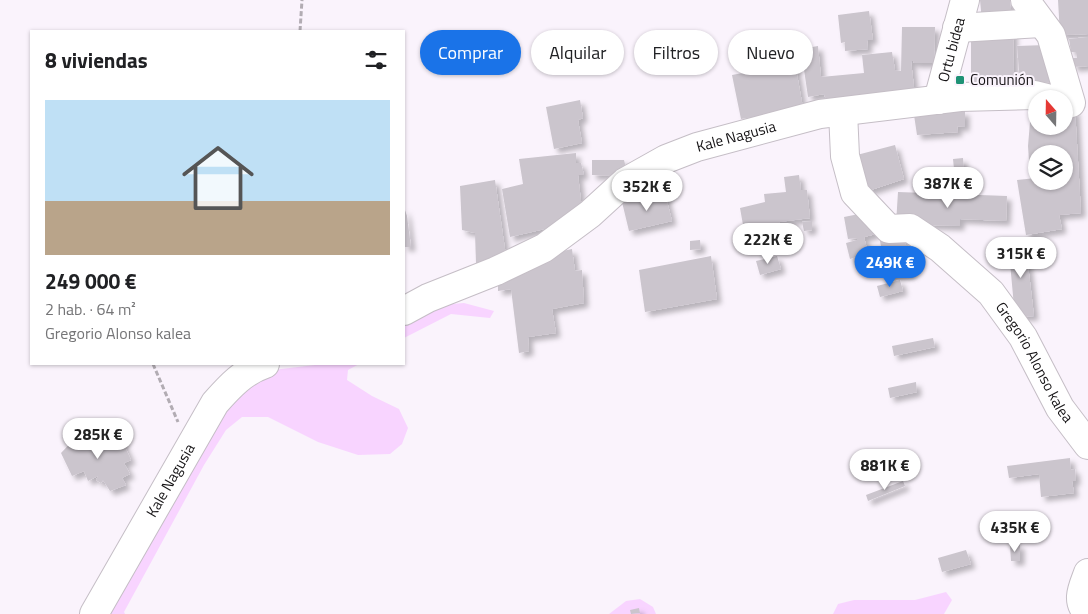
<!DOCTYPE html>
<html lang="es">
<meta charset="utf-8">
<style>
body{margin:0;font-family:"Titillium Web",sans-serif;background:#f6f6f6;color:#202124;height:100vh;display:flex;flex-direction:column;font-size:19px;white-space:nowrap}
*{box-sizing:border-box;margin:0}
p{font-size:16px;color:#757577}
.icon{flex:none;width:28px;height:28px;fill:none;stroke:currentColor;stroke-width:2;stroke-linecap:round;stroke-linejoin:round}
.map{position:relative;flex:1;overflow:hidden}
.panel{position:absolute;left:30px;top:30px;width:375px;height:335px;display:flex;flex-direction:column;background:#fff;border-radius:0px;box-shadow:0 1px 4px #0004}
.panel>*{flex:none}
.banner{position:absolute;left:420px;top:30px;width:475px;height:45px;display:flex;gap:10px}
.needle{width:32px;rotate:340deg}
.buttons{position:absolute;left:1028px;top:90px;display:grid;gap:10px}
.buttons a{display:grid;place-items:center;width:45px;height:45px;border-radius:50%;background:#fff;box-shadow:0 1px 4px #0004;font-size:25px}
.price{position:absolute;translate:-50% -42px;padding:0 11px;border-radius:18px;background:#fff;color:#222;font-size:16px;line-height:32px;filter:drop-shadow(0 1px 2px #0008)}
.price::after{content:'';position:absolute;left:50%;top:30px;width:15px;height:11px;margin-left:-8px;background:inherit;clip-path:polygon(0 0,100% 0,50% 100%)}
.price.selected{background:#1a73e8;color:#fff}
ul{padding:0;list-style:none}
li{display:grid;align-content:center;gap:10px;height:265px;padding:0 15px}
li span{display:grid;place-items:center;height:155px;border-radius:0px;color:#555}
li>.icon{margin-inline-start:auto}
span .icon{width:90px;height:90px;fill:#fffc;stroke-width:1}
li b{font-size:21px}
h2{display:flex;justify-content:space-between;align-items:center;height:60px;padding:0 15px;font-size:21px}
.pill{padding:0 18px;border-radius:22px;background:#fff;box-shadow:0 1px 4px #0004;font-size:18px;line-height:45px}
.pill.selected{background:#1a73e8;color:#fff}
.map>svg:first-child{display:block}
</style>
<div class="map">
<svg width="1088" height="614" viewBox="0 0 1088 614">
<defs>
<filter id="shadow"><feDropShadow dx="4.5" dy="4.5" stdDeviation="2.5" flood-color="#0004"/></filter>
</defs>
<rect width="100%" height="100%" fill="#faf3fc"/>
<!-- green -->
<path fill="#f8d4ff" d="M 464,303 L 494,311 L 490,318 L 451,314 L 404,338 L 404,324 L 439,305 Z
M 323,364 L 359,364 L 348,370 L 347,380 L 372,396 L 399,409 L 408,428 L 402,444 L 390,454 L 358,455 L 318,442 L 268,417 L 242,417 L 226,430 L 204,465 L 124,612 L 125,614 L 106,614 L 237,392 L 273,370 Z
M 946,592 L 952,600 L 944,614 L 833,614 L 838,604 L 854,600 L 915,600 Z
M 640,599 L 653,607 L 656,614 L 609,614 L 626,601 Z"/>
<!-- building -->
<path fill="#cbc5cd" filter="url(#shadow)" d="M 980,0 L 1010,0 L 1012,19 L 982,22 Z
M 1058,0 L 1088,0 L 1088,34 L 1060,35 Z
M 869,11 L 873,40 L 867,40 L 868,49 L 845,51 L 845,42 L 841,43 L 838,15 Z
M 902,27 L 935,27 L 934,63 L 914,63 L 913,61 L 911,61 L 915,96 L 827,103 L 824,94 L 808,97 L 801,49 L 818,46 L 821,77 L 864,73 L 862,55 L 892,52 L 895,70 L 901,71 Z
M 971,30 L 1013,30 L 1014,82 L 971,82 Z
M 1088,37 L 1088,66 L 1073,67 L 1072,58 L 1077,58 L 1077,52 L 1071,52 L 1069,39 Z
M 1046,45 L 1053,82 L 1020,83 L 1017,46 Z
M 795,63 L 803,108 L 741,119 L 732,75 Z
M 580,100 L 583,118 L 578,120 L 582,143 L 554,149 L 546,107 Z
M 1064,109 L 1075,109 L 1081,213 L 1059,215 L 1062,229 L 1026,235 L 1017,180 L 1036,178 L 1036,181 L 1064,181 L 1064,154 L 1036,154 L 1036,161 L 1029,161 L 1028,146 L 1031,110 L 1036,110 L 1036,126 L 1064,126 Z
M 965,111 L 965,127 L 957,126 L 958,132 L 917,135 L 914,115 Z
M 895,145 L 904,179 L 865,192 L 853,156 Z
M 576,153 L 576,163 L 581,163 L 584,175 L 578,175 L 583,218 L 549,228 L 510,237 L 502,189 L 523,184 L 519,159 Z
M 963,158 L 964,168 L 954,169 L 953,159 Z
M 592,160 L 624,160 L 627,172 L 617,176 L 592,175 Z
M 799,175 L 801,190 L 807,190 L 810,218 L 779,222 L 782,239 L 778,240 L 779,243 L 747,247 L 740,208 L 765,202 L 764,194 L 786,192 L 784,177 Z
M 495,180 L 507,263 L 476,263 L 475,233 L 462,230 L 460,186 Z
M 898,192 L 1007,196 L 1006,221 L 960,219 L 960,226 L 896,224 Z
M 665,193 L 672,221 L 629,231 L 622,202 Z
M 404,207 L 407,216 L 411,247 L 404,247 Z
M 869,212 L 876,234 L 864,237 L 868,253 L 850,259 L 846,243 L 857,240 L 857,238 L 848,239 L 844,217 Z
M 812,221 L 812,230 L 804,231 L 802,222 Z
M 903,232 L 912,273 L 887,277 L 879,236 Z
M 1025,239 L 1034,316 L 1015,317 L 1008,241 Z
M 700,240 L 701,249 L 690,250 L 690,241 Z
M 572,249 L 575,271 L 582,270 L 584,303 L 552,309 L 556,333 L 528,337 L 529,351 L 519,353 L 511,289 L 498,291 L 498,276 L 540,256 Z
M 711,256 L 717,299 L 645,312 L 639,270 Z
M 777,256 L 781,269 L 760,275 L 756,261 Z
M 900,280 L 903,291 L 880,297 L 877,286 Z
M 933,338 L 935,347 L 894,356 L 892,346 Z
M 916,382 L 917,392 L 890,398 L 888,388 Z
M 85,428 L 101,446 L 120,436 L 131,460 L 124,463 L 130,474 L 122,478 L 126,485 L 110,491 L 103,480 L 101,483 L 96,480 L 98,476 L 88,481 L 84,471 L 72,476 L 61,453 Z
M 1070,458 L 1071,470 L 1075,469 L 1076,481 L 1072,481 L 1074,493 L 1041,497 L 1039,474 L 1009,478 L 1007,466 Z
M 903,481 L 905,486 L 868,501 L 866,495 Z
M 1020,544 L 1020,561 L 1011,561 L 1010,545 Z
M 966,550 L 971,564 L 942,572 L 938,558 Z
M 639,608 L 640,613 L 631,614 L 630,610 Z"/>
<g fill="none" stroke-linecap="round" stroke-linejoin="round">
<defs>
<g id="minor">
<path d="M 1025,0 L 1051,35 L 1071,103"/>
<path d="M 957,28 L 1041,23"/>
<path id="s1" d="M 938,100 L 965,0"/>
<path id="s2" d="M 843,112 L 845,156 L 855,193 L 889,229 L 910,228 L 940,248 L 991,293 L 1023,337 L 1060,408 L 1088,445"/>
<path id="s3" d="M 404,311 L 428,298 L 496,271 L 544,248 L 590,214 L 625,182 L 666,159 L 697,147 L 820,114 L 960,97 L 1035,95 L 1051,99"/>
<path d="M 1088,573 C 1083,587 1075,601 1088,613"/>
<path id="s4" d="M 94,614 L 215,403 C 230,386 244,371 265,364"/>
</g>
</defs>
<!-- minor casing -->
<use href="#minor" stroke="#c5bec6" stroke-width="30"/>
<!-- path -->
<path stroke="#b2acb3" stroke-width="3" stroke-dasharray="5 2.5" stroke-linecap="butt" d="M 300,31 L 302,0
M 153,364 L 178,422"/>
<!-- minor -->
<use href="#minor" stroke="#fff" stroke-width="28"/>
</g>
<!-- markers -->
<rect fill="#1e9275" stroke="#faf3fc" stroke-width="2" x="955" y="75" width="10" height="10" rx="2.5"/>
<g text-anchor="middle" stroke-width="4" stroke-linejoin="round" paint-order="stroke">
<!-- street labels -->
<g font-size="15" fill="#151315" stroke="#faf3fc">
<text dy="5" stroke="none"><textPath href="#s1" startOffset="52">Ortu bidea</textPath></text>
<text dy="5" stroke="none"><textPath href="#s3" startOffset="379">Kale Nagusia</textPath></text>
<text dy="5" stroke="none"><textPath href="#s2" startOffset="339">Gregorio Alonso kalea</textPath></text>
<text dy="5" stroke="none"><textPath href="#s4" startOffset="154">Kale Nagusia</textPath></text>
</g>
<!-- poi labels -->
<g font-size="15" fill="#151315" stroke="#faf3fc" text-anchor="start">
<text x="970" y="85">Comunión</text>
</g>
</g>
</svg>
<div class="buttons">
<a><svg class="needle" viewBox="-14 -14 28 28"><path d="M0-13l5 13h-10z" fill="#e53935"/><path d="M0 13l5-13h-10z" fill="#757577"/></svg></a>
<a><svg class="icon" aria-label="layers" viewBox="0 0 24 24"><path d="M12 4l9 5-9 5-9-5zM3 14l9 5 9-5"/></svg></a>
</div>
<b class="price" style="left:948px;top:209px">387K €</b>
<b class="price" style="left:647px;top:212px">352K €</b>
<b class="price" style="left:768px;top:265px">222K €</b>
<b class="price" style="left:1021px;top:279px">315K €</b>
<b class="price selected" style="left:890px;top:288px">249K €</b>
<b class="price" style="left:98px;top:460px">285K €</b>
<b class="price" style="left:885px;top:491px">881K €</b>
<b class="price" style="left:1015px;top:553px">435K €</b>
<div class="banner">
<a class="pill selected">Comprar</a>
<a class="pill">Alquilar</a>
<a class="pill">Filtros</a>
<a class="pill">Nuevo</a>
</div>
<section class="panel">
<h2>8 viviendas<svg class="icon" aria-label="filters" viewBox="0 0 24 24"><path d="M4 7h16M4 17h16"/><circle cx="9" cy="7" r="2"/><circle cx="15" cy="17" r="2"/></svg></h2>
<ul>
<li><span style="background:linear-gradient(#bfe0f5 65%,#b9a48a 0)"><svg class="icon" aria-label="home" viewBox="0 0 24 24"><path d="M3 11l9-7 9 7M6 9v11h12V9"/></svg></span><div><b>249 000 €</b><p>2 hab. · 64 m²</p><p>Gregorio Alonso kalea</p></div></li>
</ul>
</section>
</div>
